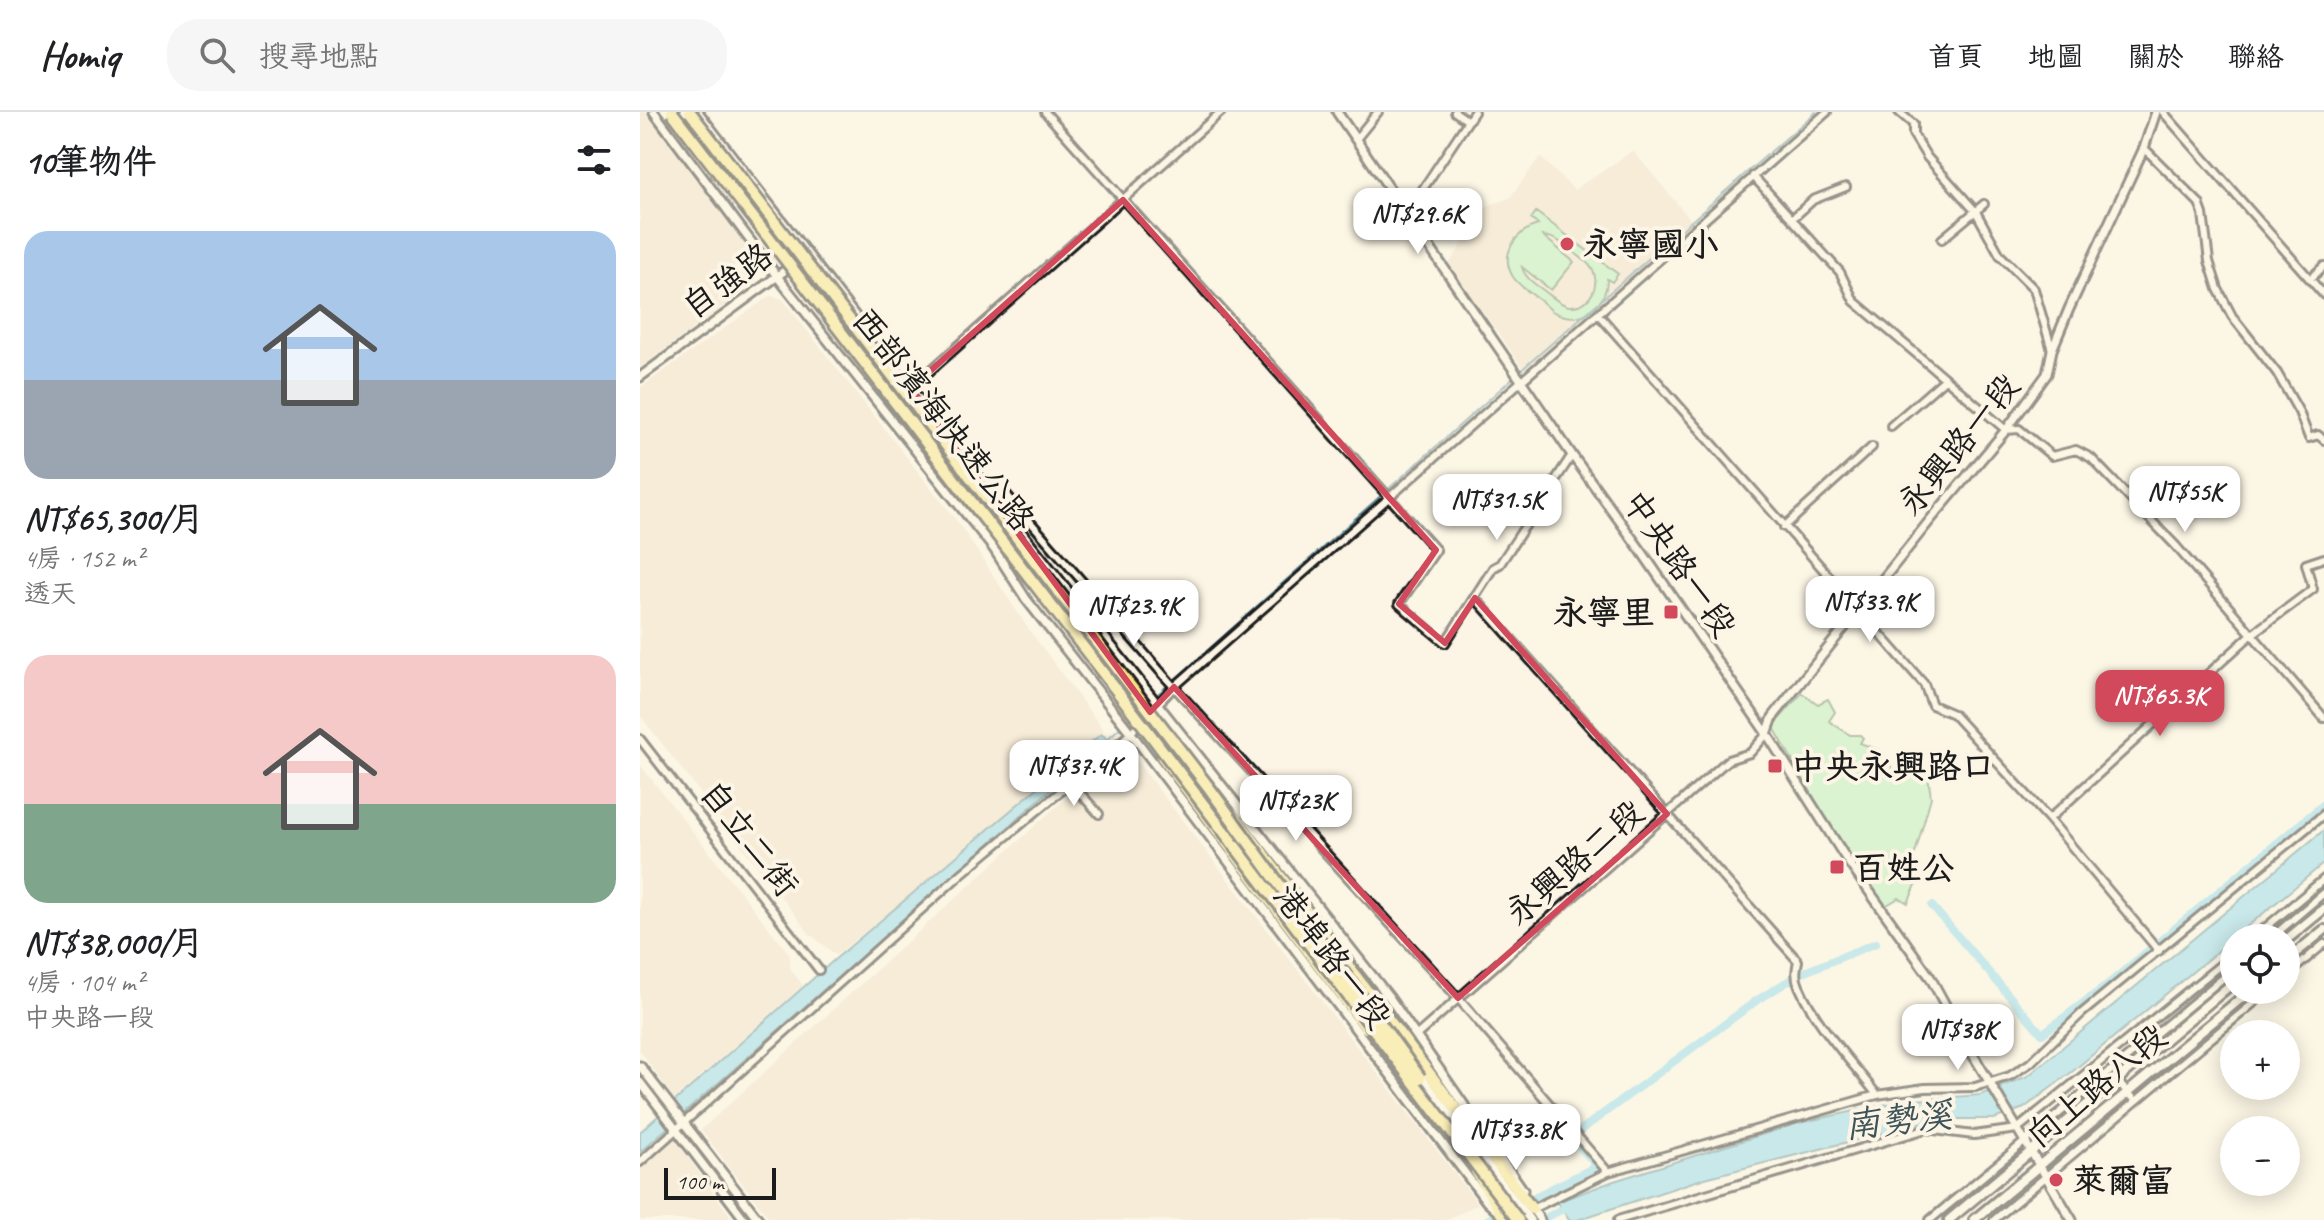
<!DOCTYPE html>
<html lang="zh-TW">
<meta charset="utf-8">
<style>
body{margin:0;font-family:Caveat,"LXGW WenKai TC",sans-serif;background:#f6f6f6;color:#202124;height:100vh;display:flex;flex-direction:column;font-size:30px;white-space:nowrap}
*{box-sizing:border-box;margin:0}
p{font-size:26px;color:#757577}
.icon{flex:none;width:44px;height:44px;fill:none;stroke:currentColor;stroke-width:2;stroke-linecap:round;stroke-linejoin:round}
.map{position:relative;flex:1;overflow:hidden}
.sheet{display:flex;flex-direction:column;background:#fff;width:640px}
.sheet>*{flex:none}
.fabs{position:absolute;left:1580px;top:812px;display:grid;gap:16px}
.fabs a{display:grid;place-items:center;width:80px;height:80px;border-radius:50%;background:#fff;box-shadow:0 4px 20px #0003;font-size:40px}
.scale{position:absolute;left:24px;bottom:20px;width:112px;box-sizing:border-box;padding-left:8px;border:4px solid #1c1c1c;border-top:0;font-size:22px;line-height:28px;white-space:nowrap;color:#1c1c1c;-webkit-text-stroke:6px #fcf5e5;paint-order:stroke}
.price{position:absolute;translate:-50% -68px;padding:0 18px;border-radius:16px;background:#fff;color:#222;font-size:26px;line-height:52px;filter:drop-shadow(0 2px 4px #0008)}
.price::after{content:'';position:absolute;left:50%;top:48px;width:24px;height:18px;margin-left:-12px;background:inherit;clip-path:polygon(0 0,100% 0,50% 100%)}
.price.selected{background:#d1495b;color:#fff}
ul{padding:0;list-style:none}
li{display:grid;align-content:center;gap:16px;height:424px;padding:0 24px}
li span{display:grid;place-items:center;height:248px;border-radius:24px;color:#555}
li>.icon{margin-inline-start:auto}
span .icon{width:144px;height:144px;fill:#fffc;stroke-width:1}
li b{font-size:34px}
h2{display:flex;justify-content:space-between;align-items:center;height:96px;padding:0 24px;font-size:34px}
header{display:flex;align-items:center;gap:48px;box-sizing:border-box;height:112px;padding:0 40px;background:#fff;border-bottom:2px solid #e0e0e0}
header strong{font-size:38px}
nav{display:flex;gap:44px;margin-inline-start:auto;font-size:28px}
.search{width:560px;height:72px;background:#f6f6f6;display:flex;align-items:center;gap:20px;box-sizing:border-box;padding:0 28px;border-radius:32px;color:#757577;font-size:30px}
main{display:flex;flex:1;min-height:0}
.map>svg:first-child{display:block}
</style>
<header>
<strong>Homiq</strong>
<div class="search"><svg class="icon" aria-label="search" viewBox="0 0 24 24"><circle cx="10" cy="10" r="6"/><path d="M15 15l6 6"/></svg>搜尋地點</div>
<nav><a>首頁</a><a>地圖</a><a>關於</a><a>聯絡</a></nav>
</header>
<main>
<section class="sheet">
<h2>10筆物件<svg class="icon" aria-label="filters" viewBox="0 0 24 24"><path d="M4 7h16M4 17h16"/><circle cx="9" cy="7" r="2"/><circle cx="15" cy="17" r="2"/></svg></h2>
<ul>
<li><span style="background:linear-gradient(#a9c7e8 60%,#9aa5b1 0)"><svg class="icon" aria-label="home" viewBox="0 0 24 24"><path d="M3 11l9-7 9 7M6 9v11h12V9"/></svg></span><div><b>NT$65,300/月</b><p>4房 · 152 m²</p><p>透天</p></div></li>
<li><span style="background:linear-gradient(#f6c9c9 60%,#7fa58c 0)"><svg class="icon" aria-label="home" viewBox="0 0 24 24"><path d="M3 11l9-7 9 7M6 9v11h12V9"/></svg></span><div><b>NT$38,000/月</b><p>4房 · 104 m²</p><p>中央路一段</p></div></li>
</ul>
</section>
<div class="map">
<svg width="1684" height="1108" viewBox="0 0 1684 1108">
<rect width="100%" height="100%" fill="#fcf5e5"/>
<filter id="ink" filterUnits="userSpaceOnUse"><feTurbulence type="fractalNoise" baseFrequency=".0125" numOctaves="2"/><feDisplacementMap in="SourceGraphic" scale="16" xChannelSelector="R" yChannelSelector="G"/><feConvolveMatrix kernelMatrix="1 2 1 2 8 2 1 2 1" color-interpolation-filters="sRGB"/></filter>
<g filter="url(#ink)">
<!-- built -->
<path fill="#f0dfc8" d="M 0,0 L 8,0 L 118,151 L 115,170 L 0,256 Z
M 993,39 L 1054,112 L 885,259 L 809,152 L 848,94 L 870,86 L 900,45 L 934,78 Z
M 130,184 L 142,187 L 319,412 L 389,518 L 464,619 L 331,736 L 196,843 L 170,822 L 0,603 L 0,276 Z
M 484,633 L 838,1092 L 805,1108 L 131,1108 L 61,1018 Z
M 0,653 L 150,843 L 150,856 L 163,874 L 34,987 L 0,938 Z
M 34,1026 L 93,1108 L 0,1108 L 0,1056 Z"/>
<!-- green -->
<path fill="#b4f0b6" stroke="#688669" stroke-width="2" fill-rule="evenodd" d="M 896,100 L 978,162 L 972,170 L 967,167 C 967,194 942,213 916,201 C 911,199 906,193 901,189 C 892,182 880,175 873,165 C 859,142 876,119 898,113 L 891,107 ZM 903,124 C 915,125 922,131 931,138 C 937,143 945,148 950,154 C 963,170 951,196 929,194 C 921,193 914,186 907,181 C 897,173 885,167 882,155 L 911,178 L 934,150 Z
M 1162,581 L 1178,592 L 1188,587 L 1195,600 L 1189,609 L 1210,623 L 1220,623 L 1223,626 L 1220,631 L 1239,638 L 1258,663 L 1268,658 L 1288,664 L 1291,685 L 1274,745 L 1261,762 L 1276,773 L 1268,791 L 1259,786 L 1245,794 L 1181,698 L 1133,614 Z"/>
<!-- water -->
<path fill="#8cd8ed" stroke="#5f8d99" stroke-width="2" d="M 461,622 L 468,627 L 0,1040 L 0,1020 L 193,849 Z
M 1684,718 L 1684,751 L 1433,959 L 1384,996 L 1354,1007 L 1299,1007 L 1065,1066 L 937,1108 L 929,1108 L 917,1090 L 974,1069 L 1159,1011 L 1262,989 L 1340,983 L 1388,964 Z"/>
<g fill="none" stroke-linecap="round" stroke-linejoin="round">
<!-- stream -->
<path stroke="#5f8d99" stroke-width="2" d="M 879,260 L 1176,0
M 533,569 L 874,265
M 515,585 L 528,573
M 287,787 L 492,605
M 0,1040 L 10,1032"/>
<!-- canal -->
<path stroke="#8cd8ed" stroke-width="8" d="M 1292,794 L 1402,922 L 1467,873 L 1684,692
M 1162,861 L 1236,831
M 941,1018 L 1116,889 L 1150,868
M 892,1086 L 957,1054 L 931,1025
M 847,1108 L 855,1104
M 901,1108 L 931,1093"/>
<defs>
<path id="minor" d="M 405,0 L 796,438 L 759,492 L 805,531 L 853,456 L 860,452 L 932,343
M 815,0 L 828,9
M 1259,0 L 1273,12 L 1273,22 L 1287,45 L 1336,100 L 1360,143 L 1394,177 L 1412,238
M 1523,0 L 1684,183
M 716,27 L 738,0
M 1504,36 L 1559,91 L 1563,102 L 1569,149 L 1578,177 L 1592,204 L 1637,261 L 1659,300 L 1669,326 L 1678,323 L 1684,328
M 1113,64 L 1200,160 L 1214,189 L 1366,318 L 1379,317 L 1412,344 L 1436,338 L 1451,346 L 1535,433 L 1684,606
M 767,101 L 834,0
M 1153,106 L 1173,88 L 1206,75
M 1302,127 L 1344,92
M 1670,167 L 1684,154
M 959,203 L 1284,572 L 1292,593 L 1313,602 L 1409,707 L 1519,839
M 271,276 L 581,0
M 1251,314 L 1305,267
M 367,383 L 534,575 L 818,886 L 968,1060
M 1144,415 L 1232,335
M 835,486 L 1158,849 C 1156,858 1155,865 1159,874 C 1175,912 1212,950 1237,983
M 515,595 L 534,575 L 1187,0
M 0,627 L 179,858
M 430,670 L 459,702
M 1409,707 L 1611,523 L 1673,477 L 1666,452 L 1684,446
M 1613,826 L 1684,767
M 1631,826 L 1684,781
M 1646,864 L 1684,832
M 777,923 L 1088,648 L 1110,641 L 1127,622
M 1474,966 L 1496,989
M 0,1050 L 321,762 L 491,621 L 501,608
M 892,1097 L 968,1060 L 1237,983 L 1285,976 L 1335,975 L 1370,964 L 1390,951 L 1442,901 L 1684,702
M 978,1108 L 1286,1017 L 1334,1023 L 1377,1017 L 1594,842
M 1290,1108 L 1594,857
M 1354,1108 L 1629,878"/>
<path id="tertiary" d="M 14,0 L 136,163 L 354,437 L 386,487 L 491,621 L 847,1090 L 857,1099
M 58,0 L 380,418 L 749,885 L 883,1078
M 697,0 L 932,343 L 1002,440 L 1127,622 L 1207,748 L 1290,865 L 1326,931 L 1432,1108
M 0,265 L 166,143
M 411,477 L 418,490 L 644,787
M 1127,622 L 1133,605 L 1291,407 L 1366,318 L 1407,262 L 1412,238 L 1429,197 L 1504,36 L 1516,0
M 0,954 L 119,1108
M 779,961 L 890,1108
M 0,970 L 105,1108
M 890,1093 L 900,1108"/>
<path id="secondary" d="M 1646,828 L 1684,797
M 1646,849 L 1684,818
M 1309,1108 L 1594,870
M 1334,1108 L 1611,878"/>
<path id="trunk" d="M 522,645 L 726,916
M 594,703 L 892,1097
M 836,1059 L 865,1108"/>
</defs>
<!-- minor casing -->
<use href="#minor" stroke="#1c1c1c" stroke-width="12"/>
<!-- tertiary casing -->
<use href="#tertiary" stroke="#1c1c1c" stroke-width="13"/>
<!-- secondary casing -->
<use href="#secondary" stroke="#1c1c1c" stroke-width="14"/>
<!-- trunk casing -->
<use href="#trunk" stroke="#1c1c1c" stroke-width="16"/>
<!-- minor -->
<use href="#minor" stroke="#fcf5e5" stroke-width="6"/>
<!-- tertiary -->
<use href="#tertiary" stroke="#fcf5e5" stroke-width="7"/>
<!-- secondary -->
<use href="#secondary" stroke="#fcf5e5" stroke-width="8"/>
<!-- trunk -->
<use href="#trunk" stroke="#f5e382" stroke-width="10"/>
<defs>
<path id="trunk-bridge" d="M 32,0 L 510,622 L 878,1108
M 50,0 L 570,677 L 780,966"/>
</defs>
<!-- trunk-bridge casing -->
<use href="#trunk-bridge" stroke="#1c1c1c" stroke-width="16" stroke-linecap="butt"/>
<!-- trunk-bridge -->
<use href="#trunk-bridge" stroke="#f5e382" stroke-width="10"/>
</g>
</g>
<!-- marked area -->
<path d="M0 0H1684V1108H0ZM 483,88 L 796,438 L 759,492 L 805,531 L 835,486 L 1027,702 L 818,886 L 534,575 L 510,600 L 271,276 Z" fill="#fcf5e5" fill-opacity=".55" fill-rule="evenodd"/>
<path fill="none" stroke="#d1495b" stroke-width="6" stroke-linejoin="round" d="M 483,88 L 796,438 L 759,492 L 805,531 L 835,486 L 1027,702 L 818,886 L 534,575 L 510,600 L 271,276 Z"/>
<!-- markers -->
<g fill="#d1495b" stroke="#fcf5e5" stroke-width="3">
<circle cx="927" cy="132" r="8"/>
<rect x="1023" y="492" width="16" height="16" rx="4"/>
<rect x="1127" y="646" width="16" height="16" rx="4"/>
<rect x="1189" y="747" width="16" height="16" rx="4"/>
<circle cx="1416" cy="1068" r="8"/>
</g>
<g text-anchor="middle" stroke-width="8" stroke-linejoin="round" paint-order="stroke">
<!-- poi labels -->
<g font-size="34" font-weight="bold" fill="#1c1c1c" stroke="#fcf5e5" text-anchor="start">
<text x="943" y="144">永寧國小</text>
<text x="1015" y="512" text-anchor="end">永寧里</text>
<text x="1151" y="666">中央永興路口</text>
<text x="1213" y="767">百姓公</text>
<text x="1432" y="1080">萊爾富</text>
</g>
<!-- street labels -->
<g font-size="34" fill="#1c1c1c" stroke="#fcf5e5">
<text transform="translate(87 168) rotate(-36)" y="12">自強路</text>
<text transform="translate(304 307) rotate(52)" y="12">西部濱海快速公路</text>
<text transform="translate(1318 332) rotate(-51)" y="12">永興路一段</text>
<text transform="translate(1040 451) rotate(55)" y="12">中央路一段</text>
<text transform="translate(110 726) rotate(52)" y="12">自立二街</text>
<text transform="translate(934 750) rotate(-41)" y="12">永興路二段</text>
<text transform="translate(693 844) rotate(53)" y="12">港埠路一段</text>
<text transform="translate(1456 973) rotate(-40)" y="12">向上路八段</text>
</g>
<!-- water labels -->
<g font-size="36" font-style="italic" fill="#3e545b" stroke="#fcf5e5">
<text transform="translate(1258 1007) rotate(-6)" y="13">南勢溪</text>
</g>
</g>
</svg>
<div class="fabs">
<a><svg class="icon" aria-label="locate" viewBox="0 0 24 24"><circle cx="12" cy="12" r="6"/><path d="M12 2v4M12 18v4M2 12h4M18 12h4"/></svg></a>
<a>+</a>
<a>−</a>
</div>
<div class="scale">100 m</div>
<b class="price" style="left:778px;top:144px">NT$29.6K</b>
<b class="price" style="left:1545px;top:422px">NT$55K</b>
<b class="price" style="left:857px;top:430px">NT$31.5K</b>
<b class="price" style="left:1230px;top:532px">NT$33.9K</b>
<b class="price" style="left:494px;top:536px">NT$23.9K</b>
<b class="price selected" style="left:1520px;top:626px">NT$65.3K</b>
<b class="price" style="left:434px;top:696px">NT$37.4K</b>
<b class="price" style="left:656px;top:731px">NT$23K</b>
<b class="price" style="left:1318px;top:960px">NT$38K</b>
<b class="price" style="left:876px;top:1060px">NT$33.8K</b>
</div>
</main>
